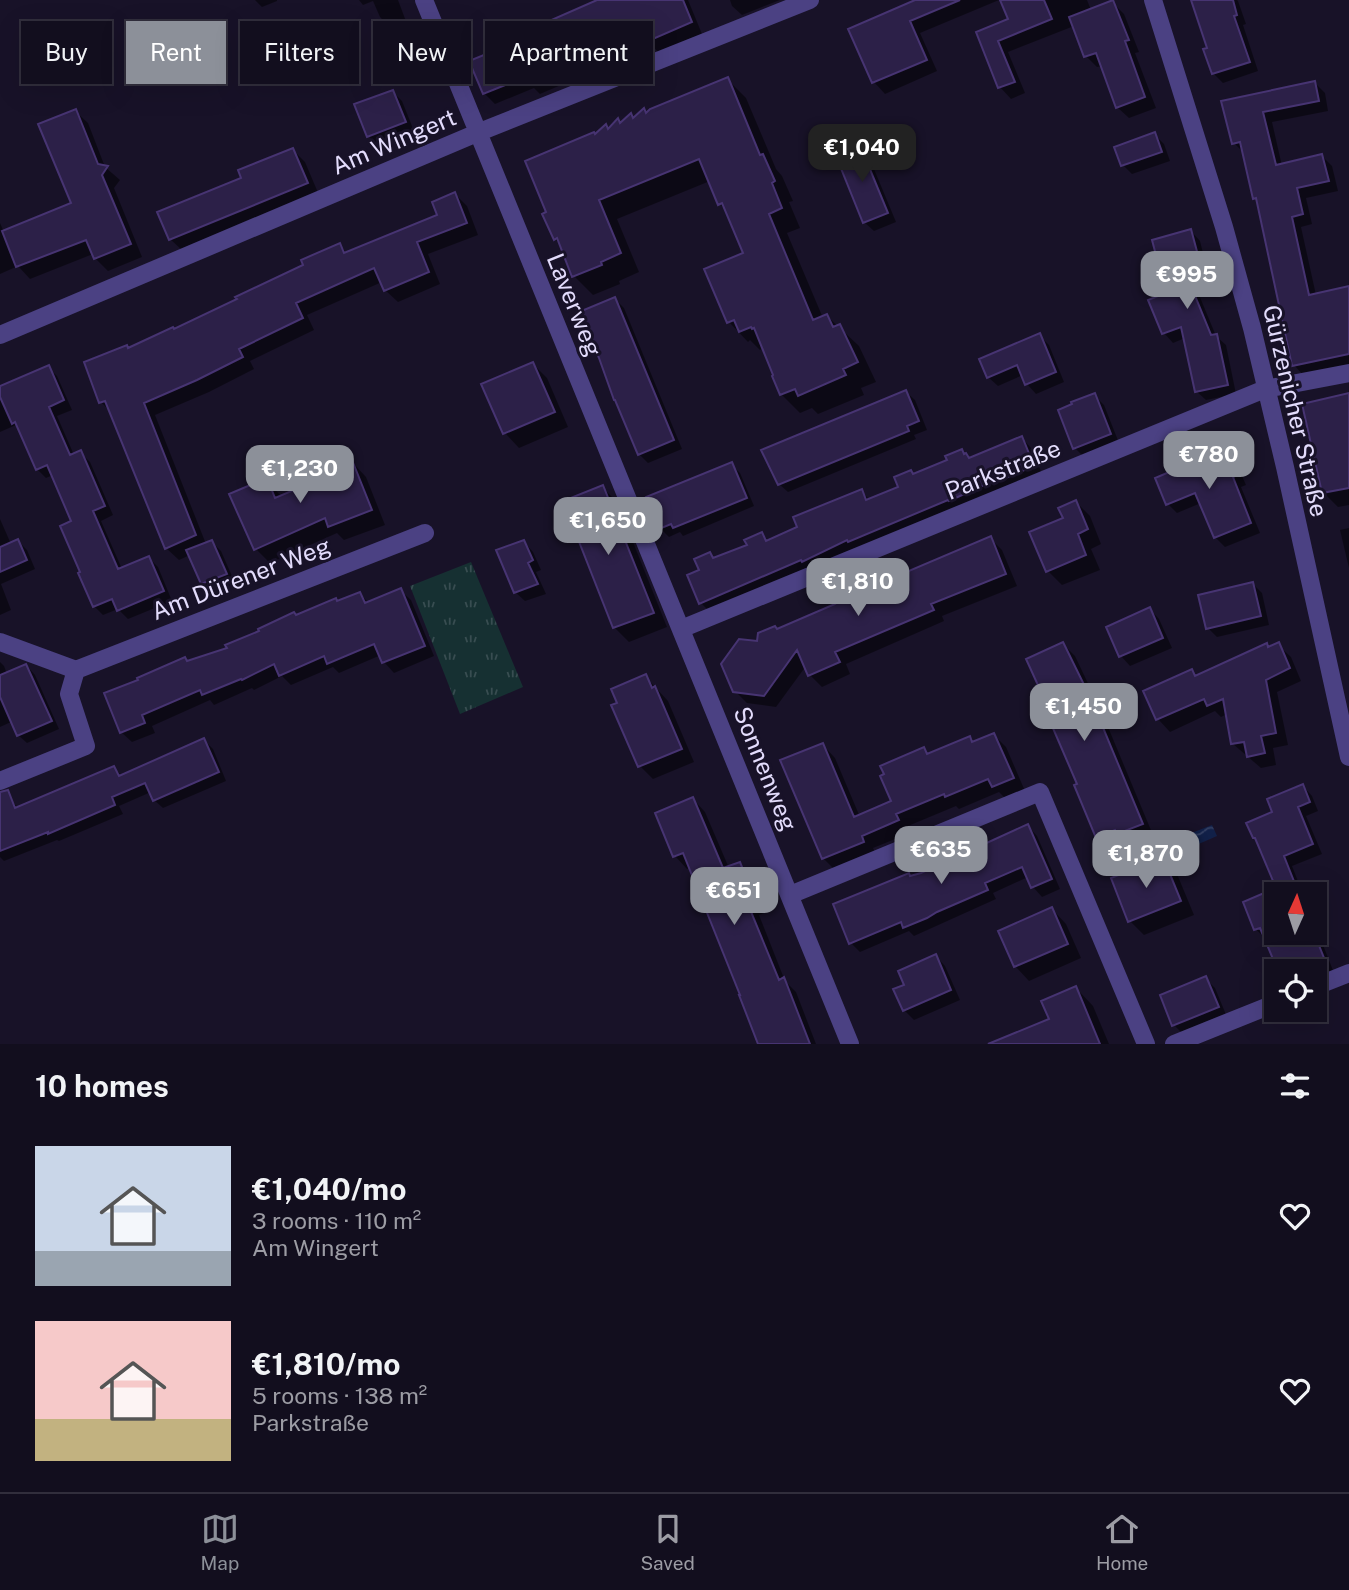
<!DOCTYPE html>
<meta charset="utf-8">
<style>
body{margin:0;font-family:"Public Sans",sans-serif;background:#1f1c2b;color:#f1f3f6;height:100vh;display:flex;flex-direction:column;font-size:26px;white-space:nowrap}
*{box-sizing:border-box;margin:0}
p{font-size:23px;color:#9c9ca4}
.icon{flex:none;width:38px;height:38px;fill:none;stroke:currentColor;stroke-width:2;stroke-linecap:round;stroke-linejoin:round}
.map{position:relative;height:1044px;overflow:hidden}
.panel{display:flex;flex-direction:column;background:#120e1e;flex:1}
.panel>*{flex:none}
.hud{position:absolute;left:21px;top:21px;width:700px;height:63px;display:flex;gap:14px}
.needle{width:46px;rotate:3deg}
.fabs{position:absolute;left:1264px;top:882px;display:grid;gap:14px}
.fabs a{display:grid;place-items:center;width:63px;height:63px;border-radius:0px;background:#120e1e;box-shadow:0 7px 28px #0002,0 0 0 2px #312e3c;font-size:35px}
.price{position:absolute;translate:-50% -60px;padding:0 16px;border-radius:14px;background:#8c9099;color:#fff;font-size:23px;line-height:46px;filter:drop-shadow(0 2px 4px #0008)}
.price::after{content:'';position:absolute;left:50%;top:42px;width:21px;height:16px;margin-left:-10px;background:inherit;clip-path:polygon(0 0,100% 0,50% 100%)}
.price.on{background:#222;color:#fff}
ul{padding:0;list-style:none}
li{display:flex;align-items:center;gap:21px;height:175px;padding:0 35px}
li span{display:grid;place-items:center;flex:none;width:196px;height:140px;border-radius:0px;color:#555}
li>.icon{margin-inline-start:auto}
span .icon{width:84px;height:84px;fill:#fffc;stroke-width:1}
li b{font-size:30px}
h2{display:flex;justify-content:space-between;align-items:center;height:84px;padding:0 35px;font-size:30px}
.tag{padding:0 24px;border-radius:0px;background:#120e1e;box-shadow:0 7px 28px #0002,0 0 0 2px #312e3c;font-size:24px;line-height:63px}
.tag.on{background:#8c9099;color:#fff}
.tab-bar{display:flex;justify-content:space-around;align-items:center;height:98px;border-top:2px solid #312e3c;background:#120e1e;font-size:19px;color:#9c9ca4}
.tab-bar a{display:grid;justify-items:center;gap:4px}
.tab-bar .on{color:#8c9099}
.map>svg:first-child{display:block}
</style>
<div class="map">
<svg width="1349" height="1044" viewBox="0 0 1349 1044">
<defs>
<pattern id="grass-tufts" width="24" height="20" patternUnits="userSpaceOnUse" patternTransform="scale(1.75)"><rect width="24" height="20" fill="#163032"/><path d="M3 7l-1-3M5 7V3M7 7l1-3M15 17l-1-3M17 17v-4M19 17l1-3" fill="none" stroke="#384d51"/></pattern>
<pattern id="water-waves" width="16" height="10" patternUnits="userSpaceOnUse" patternTransform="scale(1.75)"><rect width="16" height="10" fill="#112048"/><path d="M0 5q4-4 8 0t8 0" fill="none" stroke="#344063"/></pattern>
</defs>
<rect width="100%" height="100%" fill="#181228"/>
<!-- grass -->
<path fill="url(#grass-tufts)" d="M 471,562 L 523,687 L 460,714 L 410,586 Z"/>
<!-- water -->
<path fill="url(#water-waves)" d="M 1212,825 L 1217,836 L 1194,846 L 1189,834 Z"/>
<!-- shadow -->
<path fill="#0007" d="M 255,0 L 277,0 L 277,1 L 262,7 Z
M 359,0 L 398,0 L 407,24 L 392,30 L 380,17 L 373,1 L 363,5 Z
M 630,0 L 688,0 L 702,34 L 658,52 L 646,39 L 561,73 L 564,79 L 559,81 L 561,85 L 540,94 L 534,88 L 495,104 L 484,93 Z
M 730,0 L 780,0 L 742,15 L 732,6 Z
M 919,0 L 999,0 L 920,33 L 937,71 L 885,94 L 874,82 Z
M 1002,0 L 1087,0 L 1091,10 L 1112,2 L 1124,14 L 1139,52 L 1135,53 L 1156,108 L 1129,118 L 1117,107 L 1102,66 L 1097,67 L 1086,56 L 1074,26 L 1008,52 L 1025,93 L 1011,99 L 1000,87 L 978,33 L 1010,20 Z
M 1193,0 L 1237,0 L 1238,1 L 1246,24 L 1243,25 L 1258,71 L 1223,83 L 1213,73 L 1209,49 Z
M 727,79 L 746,98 L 776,169 L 782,176 L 793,201 L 789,202 L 800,228 L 787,233 L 823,318 L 827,316 L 859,346 L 876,382 L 861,388 L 864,395 L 818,414 L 812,408 L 800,413 L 781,394 L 764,348 L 760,350 L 750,340 L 748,342 L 729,322 L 707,270 L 745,254 L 726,210 L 720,204 L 710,181 L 617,219 L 639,272 L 619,281 L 620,284 L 593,295 L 574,276 L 561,245 L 555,239 L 595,136 L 606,126 L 609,130 L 618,121 L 622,124 L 631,115 L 635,119 L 644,110 L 648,114 Z
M 1315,83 L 1325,93 L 1328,111 L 1272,122 L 1282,166 L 1322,156 L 1332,166 L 1338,191 L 1306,198 L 1312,224 L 1301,227 L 1316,295 L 1349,337 L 1349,366 L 1304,376 L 1294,365 L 1259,201 L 1255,198 L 1245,154 L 1234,143 L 1223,102 Z
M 393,92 L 402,101 L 414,131 L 378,145 L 368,136 Z
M 75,111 L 88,123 L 105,167 L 120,180 L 114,188 L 142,257 L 108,271 L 95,258 L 93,254 L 30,279 L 18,266 L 0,274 L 0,223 L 4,232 L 73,204 Z
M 1154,134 L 1164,144 L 1170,161 L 1132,174 L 1123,165 Z
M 860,148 L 869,157 L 896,222 L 874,231 L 864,222 Z
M 293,150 L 305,162 L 319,195 L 183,251 L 170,239 L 243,179 Z
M 455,194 L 467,206 L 478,235 L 428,254 L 440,284 L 398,302 L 385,290 L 382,282 L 307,315 L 314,330 L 250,361 L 254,369 L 209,392 L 155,415 L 206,544 L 212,542 L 221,551 L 235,583 L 212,593 L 202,583 L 190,555 L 179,560 L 166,548 L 113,414 L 101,402 L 127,347 L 129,349 L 174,331 L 305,266 L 339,245 L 348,254 L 439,216 Z
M 1191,231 L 1200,241 L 1207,269 L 1190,273 L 1216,336 L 1226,345 L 1236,394 L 1206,400 L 1196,391 L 1185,338 L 1173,343 L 1164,333 L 1168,294 Z
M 615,299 L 624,308 L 682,449 L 648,463 L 639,454 L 600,358 Z
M 1039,335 L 1049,345 L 1064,382 L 1036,394 L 1027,384 L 1023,375 L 998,386 L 988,377 Z
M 533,364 L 547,378 L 568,427 L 519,448 L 505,433 L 484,385 Z
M 48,367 L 57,376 L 72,410 L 57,416 L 74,455 L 80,452 L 90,462 L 113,515 L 101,521 L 122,569 L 149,558 L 158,567 L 172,601 L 128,619 L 118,609 L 103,615 L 94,606 L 73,522 L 53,475 L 46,478 L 37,469 L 20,430 L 16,425 L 0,432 L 0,388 Z
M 906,392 L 915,400 L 927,430 L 914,435 L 916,439 L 788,492 L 779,484 Z
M 1094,395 L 1104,405 L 1119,443 L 1084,457 L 1075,448 Z
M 1349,406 L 1349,505 L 1338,507 L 1324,493 Z
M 1022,438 L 1031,448 L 1043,476 L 710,612 L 701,603 L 701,571 L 710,554 L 714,559 L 749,546 L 761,534 L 769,541 L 800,528 L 861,491 L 870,500 L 900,488 L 911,472 L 914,475 L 949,461 L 961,451 L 970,459 Z
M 1226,450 L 1235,460 L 1246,485 L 1241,487 L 1260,533 L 1225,547 L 1215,537 L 1201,503 L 1177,513 L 1168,504 Z
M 352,462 L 366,477 L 385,525 L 344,540 L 337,533 L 270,563 L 256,549 L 266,480 L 282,497 L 314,484 Z
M 731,464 L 740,473 L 754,506 L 683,536 L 680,532 L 669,537 L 660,528 Z
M 602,487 L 617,502 L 667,627 L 629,642 L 614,627 Z
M 1076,502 L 1090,516 L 1101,544 L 1091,549 L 1100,570 L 1062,585 L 1048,571 L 1065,519 Z
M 0,519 L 11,544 L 18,541 L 27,550 L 35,569 L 1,584 L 11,610 L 0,615 Z
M 1349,528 L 1349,568 L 1340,530 Z
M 990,538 L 1002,550 L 1017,586 L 942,616 L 944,621 L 846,664 L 850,674 L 822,687 L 810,675 L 806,666 L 776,707 L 747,703 L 735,691 L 758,643 L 778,631 Z
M 524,542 L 533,552 L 541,570 L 536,572 L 546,594 L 525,601 L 515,592 Z
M 1253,584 L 1262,593 L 1269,625 L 1217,637 L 1208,628 Z
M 400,590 L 411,600 L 434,656 L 394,673 L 384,662 L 381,655 L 339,673 L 333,667 L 291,685 L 282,676 L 254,690 L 252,688 L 214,705 L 210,700 L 152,726 L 155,733 L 132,742 L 121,732 L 140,681 L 185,659 L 189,663 L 229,649 L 296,617 L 360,594 L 369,603 Z
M 1150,609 L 1159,619 L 1172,648 L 1130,666 L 1121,656 L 1108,628 Z
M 1063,644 L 1075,656 L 1103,715 L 1153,835 L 1130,845 L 1126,841 L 1109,848 L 1097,837 L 1055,719 Z
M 1267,645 L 1270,648 L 1278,645 L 1291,657 L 1301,681 L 1277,692 L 1288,745 L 1273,748 L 1276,765 L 1261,768 L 1233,744 L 1227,714 L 1221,717 L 1215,711 L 1170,732 L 1158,719 L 1145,692 L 1192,671 L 1197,676 Z
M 0,662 L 4,666 L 7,674 L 27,666 L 35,675 L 59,729 L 27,743 L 18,735 L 11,722 L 0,727 Z
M 645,676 L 668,701 L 694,762 L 653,779 L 640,766 L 614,706 L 619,704 Z
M 994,735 L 1006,747 L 1025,791 L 1006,799 L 999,792 L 959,809 L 956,806 L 908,826 L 910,833 L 873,848 L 876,854 L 836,871 L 823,858 L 823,745 L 835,758 L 860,817 L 893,802 L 924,749 L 929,755 L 969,738 L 975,743 Z
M 204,740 L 213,749 L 226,781 L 163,808 L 154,800 L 151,792 L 119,806 L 123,814 L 59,841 L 57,840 L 4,861 L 0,857 L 0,805 L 11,801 L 19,808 L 114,768 L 122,776 Z
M 1303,786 L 1312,796 L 1318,811 L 1306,816 L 1322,854 L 1292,866 L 1303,894 L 1276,894 L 1276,933 L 1314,933 L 1314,922 L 1334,973 L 1321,978 L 1314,971 L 1280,971 L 1266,938 L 1265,939 L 1256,929 L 1245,903 L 1278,889 L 1258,841 L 1254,837 L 1275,813 Z
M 693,799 L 705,812 L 729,868 L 739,864 L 752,876 L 766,912 L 759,915 L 785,981 L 796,992 L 816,1044 L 760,1044 L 690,868 L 687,869 L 675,856 L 657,814 Z
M 1028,826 L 1037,836 L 1060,889 L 1042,897 L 1033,887 L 1028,877 L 993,893 L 996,899 L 914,936 L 909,931 L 860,952 L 851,943 L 911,877 L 922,874 Z
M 1163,859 L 1177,874 L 1194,915 L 1144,935 L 1130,921 Z
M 1052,909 L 1066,924 L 1081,958 L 1029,981 L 1015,966 Z
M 936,956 L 945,966 L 960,1000 L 914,1020 L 904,1010 L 906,986 Z
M 1206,979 L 1215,988 L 1227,1017 L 1183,1034 L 1174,1025 Z
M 1076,988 L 1093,1006 L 1109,1044 L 992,1044 L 1051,1019 Z"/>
<!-- building -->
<path fill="#2c2048" stroke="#473472" stroke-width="2" d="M 597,0 L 683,0 L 692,22 L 646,42 L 639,26 L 551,62 L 554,68 L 549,69 L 551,74 L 528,84 L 525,77 L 483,94 L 469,61 L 511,44 L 508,39 Z
M 915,0 L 960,0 L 910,21 L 927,60 L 872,83 L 848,29 Z
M 1000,0 L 1044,0 L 1052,19 L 998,41 L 1015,82 L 998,88 L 976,32 L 1008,19 Z
M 1113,0 L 1129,40 L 1125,41 L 1145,97 L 1116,108 L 1096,53 L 1084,57 L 1069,17 Z
M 1191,0 L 1233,0 L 1237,15 L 1234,16 L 1250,62 L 1212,74 L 1203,49 L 1207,48 Z
M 728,77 L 760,155 L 763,154 L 775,181 L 772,183 L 782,208 L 769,214 L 813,320 L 827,314 L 833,327 L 840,324 L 858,362 L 843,369 L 846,375 L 798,396 L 795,389 L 780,395 L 772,376 L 773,375 L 754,328 L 752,329 L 751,327 L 739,332 L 734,320 L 727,323 L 704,269 L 743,253 L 722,203 L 718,205 L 699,159 L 599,200 L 621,253 L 601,262 L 602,265 L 572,277 L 557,238 L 554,240 L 542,214 L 546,212 L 525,161 L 594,132 L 595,134 L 606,124 L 608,129 L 618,118 L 620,123 L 631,113 L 633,118 L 644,108 L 646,113 L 650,109 Z
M 1315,81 L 1319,101 L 1263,112 L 1276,165 L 1322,154 L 1329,181 L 1297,188 L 1303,214 L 1292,217 L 1309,295 L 1349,286 L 1349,354 L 1292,366 L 1256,198 L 1253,199 L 1240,142 L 1232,144 L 1221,101 Z
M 393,90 L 406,122 L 367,137 L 354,104 Z
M 76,109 L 98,164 L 108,166 L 102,175 L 131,244 L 94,259 L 86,240 L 16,267 L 2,231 L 71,203 L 38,124 Z
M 1155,132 L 1162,152 L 1121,166 L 1114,147 Z
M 860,145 L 888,213 L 863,223 L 836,156 Z
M 293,148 L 308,183 L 169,240 L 157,212 L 241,178 L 238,170 Z
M 455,192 L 467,223 L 417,242 L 429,272 L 384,291 L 374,268 L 296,303 L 303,318 L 239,349 L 243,357 L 197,380 L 144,403 L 196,535 L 165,549 L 105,401 L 99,403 L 84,362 L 127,345 L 128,348 L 173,327 L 174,329 L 237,299 L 235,297 L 303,265 L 301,260 L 340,243 L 344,253 L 437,215 L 432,202 Z
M 1191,229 L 1199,259 L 1182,264 L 1211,335 L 1217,334 L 1228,385 L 1195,392 L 1181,327 L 1162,334 L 1148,300 L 1166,293 L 1152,240 Z
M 615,297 L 674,440 L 638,455 L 615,400 L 614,400 L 599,358 L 579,312 Z
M 1040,333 L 1056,372 L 1025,385 L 1017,365 L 987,378 L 979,359 Z
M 533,362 L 555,412 L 503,434 L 481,384 Z
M 49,365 L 64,400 L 49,407 L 70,455 L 81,450 L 105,506 L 93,511 L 118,569 L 149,556 L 164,591 L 117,611 L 112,599 L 93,607 L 78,573 L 80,572 L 60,526 L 71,521 L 47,465 L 36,470 L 15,422 L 12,424 L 0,397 L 0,386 Z
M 906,390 L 919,421 L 907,426 L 909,431 L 778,485 L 761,450 Z
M 1095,393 L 1111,434 L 1073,449 L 1058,410 L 1072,404 L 1071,402 Z
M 1349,393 L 1349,488 L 1322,493 L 1302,404 Z
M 1022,436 L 1034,466 L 996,482 L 995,480 L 949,501 L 948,500 L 848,542 L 847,540 L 802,562 L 801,560 L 699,604 L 687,575 L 699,570 L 694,559 L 710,552 L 713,558 L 747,545 L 744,540 L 762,532 L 766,541 L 797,527 L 793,517 L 862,489 L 866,500 L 898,487 L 894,477 L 911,470 L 913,474 L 947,460 L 945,456 L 962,449 L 964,454 L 966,453 L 969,458 Z
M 1226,448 L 1237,475 L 1233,477 L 1251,523 L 1214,538 L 1195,493 L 1166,505 L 1155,478 Z
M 352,460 L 372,510 L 328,527 L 325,518 L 254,550 L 229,494 L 267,478 L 275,498 L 311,483 L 309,477 Z
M 732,462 L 747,498 L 673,528 L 671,524 L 659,529 L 646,497 Z
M 603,485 L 654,613 L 613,628 L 563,501 Z
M 1076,500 L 1088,529 L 1078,534 L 1086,555 L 1046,572 L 1029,532 L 1063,518 L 1058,508 Z
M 991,536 L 1006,574 L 931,604 L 934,610 L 835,652 L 840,662 L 808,676 L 797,650 L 764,696 L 733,692 L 721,664 L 739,639 L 757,641 L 758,633 L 775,626 L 777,629 L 835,604 L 833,600 L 868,585 L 869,588 Z
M 18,539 L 27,560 L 0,572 L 0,547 Z
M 212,540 L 227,574 L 201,584 L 186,550 Z
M 524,540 L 533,560 L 528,563 L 538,584 L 514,593 L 496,550 Z
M 1253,582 L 1261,616 L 1206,629 L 1198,595 Z
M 401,588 L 425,646 L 382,663 L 374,644 L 327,664 L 324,656 L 279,676 L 274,664 L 242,680 L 241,679 L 202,695 L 200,690 L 142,715 L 145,723 L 120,733 L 104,693 L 138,680 L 137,678 L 185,657 L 187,661 L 227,648 L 225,645 L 259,631 L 258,629 L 294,612 L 296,615 L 336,598 L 337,601 L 360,592 L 365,603 Z
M 1150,607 L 1163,638 L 1119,657 L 1106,627 Z
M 1063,642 L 1092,701 L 1143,824 L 1117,834 L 1115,830 L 1096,838 L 1074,785 L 1077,784 L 1049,719 L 1053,718 L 1026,659 Z
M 1279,642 L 1290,668 L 1266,680 L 1276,733 L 1261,736 L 1265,753 L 1247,757 L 1244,742 L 1231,744 L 1223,699 L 1207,706 L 1204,699 L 1156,720 L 1143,691 L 1192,669 L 1195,676 L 1267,643 L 1268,647 Z
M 26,664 L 52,721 L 17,736 L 0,697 L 0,675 Z
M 646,674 L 652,688 L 655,686 L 682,749 L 638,767 L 611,705 L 617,703 L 611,689 Z
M 994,733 L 1014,778 L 992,787 L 988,779 L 945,797 L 944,794 L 896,814 L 899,820 L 862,836 L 864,842 L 822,859 L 780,760 L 823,743 L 854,817 L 891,801 L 880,776 L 884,774 L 880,766 L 924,747 L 927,754 L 970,736 L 972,742 Z
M 204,738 L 219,772 L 153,801 L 145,783 L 112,797 L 115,805 L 48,834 L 48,832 L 0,851 L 0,792 L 8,790 L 15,808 L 114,766 L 119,776 Z
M 1303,784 L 1310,802 L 1298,807 L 1313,844 L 1284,856 L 1299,894 L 1278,894 L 1276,889 L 1276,933 L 1314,933 L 1326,963 L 1310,970 L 1307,962 L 1285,971 L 1278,971 L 1260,928 L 1254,930 L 1243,902 L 1276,888 L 1255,838 L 1253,838 L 1246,823 L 1272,812 L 1267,799 Z
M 693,797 L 723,868 L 740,862 L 755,899 L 747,902 L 779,980 L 784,977 L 810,1044 L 758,1044 L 739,995 L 740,995 L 683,853 L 673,857 L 655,813 Z
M 1028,824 L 1052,879 L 1031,888 L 1022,867 L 985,883 L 988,890 L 937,912 L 927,918 L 903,928 L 901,922 L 849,944 L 833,904 L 909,873 L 910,876 L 921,873 Z
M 1163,857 L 1181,901 L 1128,922 L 1111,878 Z
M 1052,907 L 1068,944 L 1014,967 L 998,931 Z
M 936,954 L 951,990 L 903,1011 L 893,989 L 904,985 L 898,971 Z
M 1206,976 L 1219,1007 L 1172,1026 L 1160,995 Z
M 1076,986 L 1100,1044 L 988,1044 L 1049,1019 L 1041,1001 Z"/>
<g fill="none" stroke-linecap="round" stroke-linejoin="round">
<!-- minor -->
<path stroke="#4b4183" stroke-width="18" d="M 424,0 L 850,1044
M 1153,0 L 1224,227 L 1252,328 L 1285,467 L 1349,757
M 0,335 L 477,133 L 810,0
M 681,629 L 1265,389 L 1349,373
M 0,642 L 76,670 L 425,533
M 0,781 L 86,746 L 69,694 L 76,670
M 790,895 L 1040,792 L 1146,1044
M 1314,987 L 1349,973
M 1174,1044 L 1276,1003"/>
</g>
<g text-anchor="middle" stroke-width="6" stroke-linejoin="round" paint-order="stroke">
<!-- street labels -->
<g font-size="24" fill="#e3dcfc" stroke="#181228">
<text transform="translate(394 142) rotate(-23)" y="8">Am Wingert</text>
<text transform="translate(574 305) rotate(68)" y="8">Laverweg</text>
<text transform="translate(1295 411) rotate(77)" y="8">Gürzenicher Straße</text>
<text transform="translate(1003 470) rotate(-22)" y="8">Parkstraße</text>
<text transform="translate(241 579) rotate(-21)" y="8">Am Dürener Weg</text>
<text transform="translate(765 769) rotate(68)" y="8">Sonnenweg</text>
</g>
</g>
</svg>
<div class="fabs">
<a><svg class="needle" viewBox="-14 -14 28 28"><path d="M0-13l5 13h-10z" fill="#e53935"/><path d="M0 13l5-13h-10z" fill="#9c9ca4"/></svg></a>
<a><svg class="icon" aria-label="locate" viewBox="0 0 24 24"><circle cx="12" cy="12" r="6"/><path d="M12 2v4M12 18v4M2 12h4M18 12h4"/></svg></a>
</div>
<b class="price on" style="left:862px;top:184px">€1,040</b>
<b class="price" style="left:1187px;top:311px">€995</b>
<b class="price" style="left:1209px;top:491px">€780</b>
<b class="price" style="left:300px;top:505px">€1,230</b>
<b class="price" style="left:608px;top:557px">€1,650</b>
<b class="price" style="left:858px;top:618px">€1,810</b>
<b class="price" style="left:1084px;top:743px">€1,450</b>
<b class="price" style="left:941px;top:886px">€635</b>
<b class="price" style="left:1146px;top:890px">€1,870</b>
<b class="price" style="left:734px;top:927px">€651</b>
<div class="hud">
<a class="tag">Buy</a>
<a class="tag on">Rent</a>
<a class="tag">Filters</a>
<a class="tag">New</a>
<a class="tag">Apartment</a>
</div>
</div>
<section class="panel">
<h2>10 homes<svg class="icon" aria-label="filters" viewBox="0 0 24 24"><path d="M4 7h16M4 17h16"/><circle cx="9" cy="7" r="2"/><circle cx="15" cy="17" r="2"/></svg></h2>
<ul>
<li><span style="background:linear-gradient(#c9d6e8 75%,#9aa5b1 0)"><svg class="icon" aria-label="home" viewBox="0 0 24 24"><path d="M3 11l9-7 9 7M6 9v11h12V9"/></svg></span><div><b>€1,040/mo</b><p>3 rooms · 110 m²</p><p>Am Wingert</p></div><svg class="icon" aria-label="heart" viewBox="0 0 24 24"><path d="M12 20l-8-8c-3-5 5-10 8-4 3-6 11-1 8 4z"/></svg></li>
<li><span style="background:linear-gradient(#f6c9c9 70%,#c2b280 0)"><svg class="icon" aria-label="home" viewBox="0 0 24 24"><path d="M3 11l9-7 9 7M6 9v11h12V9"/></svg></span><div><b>€1,810/mo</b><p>5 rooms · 138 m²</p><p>Parkstraße</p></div><svg class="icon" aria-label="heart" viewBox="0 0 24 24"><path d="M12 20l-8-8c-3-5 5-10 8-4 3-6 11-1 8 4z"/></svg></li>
</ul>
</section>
<nav class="tab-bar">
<a class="on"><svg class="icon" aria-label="map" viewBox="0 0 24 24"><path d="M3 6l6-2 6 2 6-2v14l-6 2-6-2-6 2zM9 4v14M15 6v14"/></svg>Map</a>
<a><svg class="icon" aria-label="saved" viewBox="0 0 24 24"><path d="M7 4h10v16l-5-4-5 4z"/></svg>Saved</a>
<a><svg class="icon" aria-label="home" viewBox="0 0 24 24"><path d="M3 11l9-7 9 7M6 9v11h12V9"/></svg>Home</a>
</nav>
